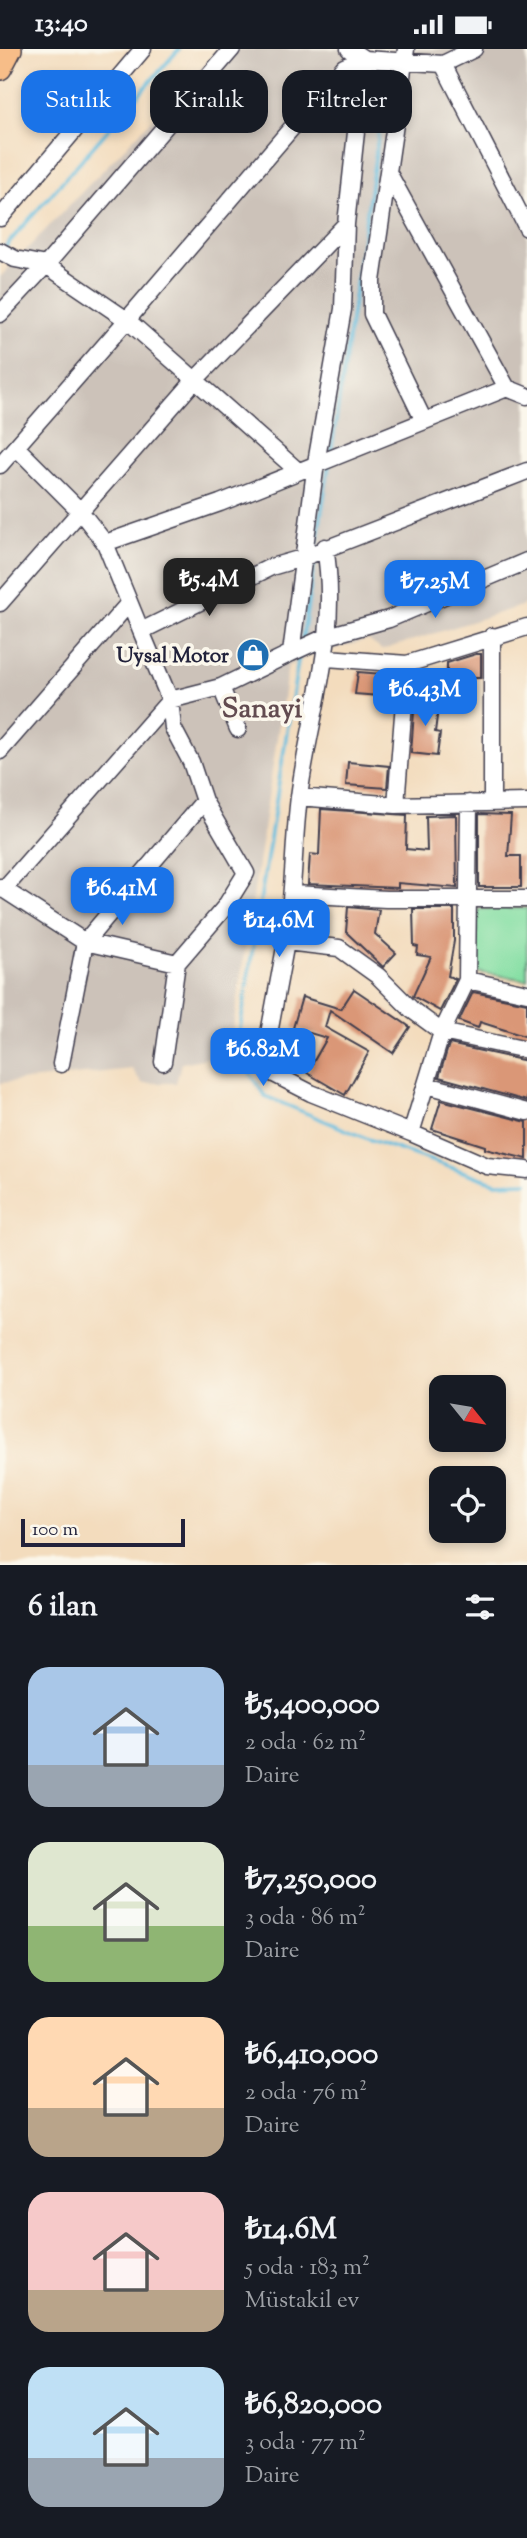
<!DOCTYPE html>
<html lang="tr">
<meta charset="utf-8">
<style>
body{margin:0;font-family:"Sorts Mill Goudy",serif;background:#20242c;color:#f1f3f6;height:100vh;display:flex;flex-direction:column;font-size:26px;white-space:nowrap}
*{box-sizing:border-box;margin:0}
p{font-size:23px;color:#9ea1a6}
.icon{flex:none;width:38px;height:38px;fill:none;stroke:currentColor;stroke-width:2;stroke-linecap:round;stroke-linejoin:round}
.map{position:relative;height:1516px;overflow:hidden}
.details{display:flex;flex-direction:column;background:#171b24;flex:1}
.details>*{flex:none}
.guide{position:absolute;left:21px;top:21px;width:486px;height:63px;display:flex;gap:14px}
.needle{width:46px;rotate:120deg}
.fabs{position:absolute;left:429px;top:1326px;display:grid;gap:14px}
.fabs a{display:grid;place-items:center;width:77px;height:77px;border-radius:14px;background:#171b24;box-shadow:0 4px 10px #0003;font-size:35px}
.scale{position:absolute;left:21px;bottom:18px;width:164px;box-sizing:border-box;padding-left:7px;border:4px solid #22223b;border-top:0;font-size:19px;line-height:24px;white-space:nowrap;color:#22223b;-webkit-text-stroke:5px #fbf7ec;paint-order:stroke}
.price{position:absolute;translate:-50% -60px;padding:0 16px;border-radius:14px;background:#1a73e8;color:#fff;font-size:23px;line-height:46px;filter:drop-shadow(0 2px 4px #0008)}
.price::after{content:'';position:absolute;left:50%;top:42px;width:21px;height:16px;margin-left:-10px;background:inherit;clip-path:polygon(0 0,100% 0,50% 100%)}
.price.current{background:#222;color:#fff}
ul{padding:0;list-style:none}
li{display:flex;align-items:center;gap:21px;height:175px;padding:0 28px}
li span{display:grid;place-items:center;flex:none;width:196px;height:140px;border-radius:21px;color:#555}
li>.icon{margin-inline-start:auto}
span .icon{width:84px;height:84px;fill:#fffc;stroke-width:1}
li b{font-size:30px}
h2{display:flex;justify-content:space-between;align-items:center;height:84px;padding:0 28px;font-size:30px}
.tag{padding:0 24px;border-radius:21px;background:#171b24;box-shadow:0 4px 10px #0003;font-size:24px;line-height:63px}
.tag.current{background:#1a73e8;color:#fff}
.status{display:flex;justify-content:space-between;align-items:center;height:49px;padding:0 35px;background:#171b24;direction:ltr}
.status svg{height:19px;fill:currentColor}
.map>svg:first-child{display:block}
</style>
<div class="status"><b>13:40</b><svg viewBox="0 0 49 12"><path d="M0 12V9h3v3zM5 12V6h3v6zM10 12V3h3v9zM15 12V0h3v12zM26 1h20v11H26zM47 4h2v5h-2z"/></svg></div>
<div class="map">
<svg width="527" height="1516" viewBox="0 0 527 1516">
<rect width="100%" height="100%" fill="#fbf7ec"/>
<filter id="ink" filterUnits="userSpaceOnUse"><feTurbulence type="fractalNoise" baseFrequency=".0143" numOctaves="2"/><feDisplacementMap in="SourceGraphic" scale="14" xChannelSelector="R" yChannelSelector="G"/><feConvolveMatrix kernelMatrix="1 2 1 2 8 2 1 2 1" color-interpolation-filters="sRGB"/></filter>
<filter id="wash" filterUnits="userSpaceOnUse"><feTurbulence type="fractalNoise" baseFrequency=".00686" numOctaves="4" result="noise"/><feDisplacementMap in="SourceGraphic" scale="28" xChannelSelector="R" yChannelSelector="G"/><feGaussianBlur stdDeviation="1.57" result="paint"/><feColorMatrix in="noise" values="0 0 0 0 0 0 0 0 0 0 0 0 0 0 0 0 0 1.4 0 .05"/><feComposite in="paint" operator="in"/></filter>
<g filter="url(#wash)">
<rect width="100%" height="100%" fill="#f3dcbd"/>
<!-- industrial -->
<path fill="#ccc2b9" d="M 220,0 L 527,0 L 527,555 L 382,601 L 368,591 L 316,605 L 288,617 L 229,1005 L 181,1014 L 176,1034 L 142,1034 L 132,1020 L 0,1034 L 0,228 Z"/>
<!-- green -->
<path fill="#86dfa4" stroke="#548070" stroke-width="2" d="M 527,859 L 527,931 L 477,923 L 473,919 L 478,860 Z"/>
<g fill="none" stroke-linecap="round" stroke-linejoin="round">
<!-- stream -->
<path stroke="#60bcde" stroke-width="3.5" d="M 4,199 L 179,0
M 331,405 L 389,15
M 316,499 L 329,416
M 302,592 L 315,510
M 299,606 L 240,980 L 246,1018 L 265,1047 L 368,1090 L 496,1134 L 527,1133"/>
</g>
<g id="blocks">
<!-- building -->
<path fill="#da9777" d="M 476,605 L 481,605 L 481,629 L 447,629 L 447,614 Z
M 358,623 L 395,626 L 392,648 L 355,645 Z
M 415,649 L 439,652 L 435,683 L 440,684 L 437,707 L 411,704 Z
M 348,713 L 389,717 L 387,739 L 346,736 Z
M 321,760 L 407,766 L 406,800 L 427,802 L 426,767 L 456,766 L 457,839 L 398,834 L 398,839 L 308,835 L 310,805 L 319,806 Z
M 479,765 L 511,766 L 508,807 L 521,807 L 521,838 L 479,838 Z
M 348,858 L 379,861 L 375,885 L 396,904 L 383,918 L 346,883 Z
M 413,860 L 454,860 L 454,892 L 448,927 L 456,930 L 440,962 L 413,947 L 431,908 L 417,906 L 418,898 L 414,897 Z
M 354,940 L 410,978 L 393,1004 L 330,961 L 325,978 L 369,1003 L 345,1046 L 307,1024 L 327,989 L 293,979 L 302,948 L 341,960 Z
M 473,943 L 527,954 L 527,988 L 480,973 L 478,979 L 459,972 Z
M 449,995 L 527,1012 L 527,1052 L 439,1028 Z
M 441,1051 L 527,1073 L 527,1110 L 485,1100 L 485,1097 L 432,1080 Z"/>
</g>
</g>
<g filter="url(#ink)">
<use href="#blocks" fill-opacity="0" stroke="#413e4e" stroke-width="2"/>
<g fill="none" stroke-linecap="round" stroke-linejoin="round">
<defs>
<path id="minor" d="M 349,0 L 364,10
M 406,0 L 372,232 L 372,265 L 424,372
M 443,15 L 527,179
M 388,123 L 507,339 L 527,347
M 0,169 L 143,0
M 0,202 L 15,210 L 46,216 L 232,0
M 0,265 L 46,216 L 127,271 L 344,18 L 364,10 L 443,15 L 474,0
M 16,398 L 80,462 L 105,494
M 0,416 L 127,271 L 298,422
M 325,498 C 340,587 310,662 299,748 C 293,796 294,845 286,893 L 339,899 L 378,927 L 412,961 L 442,983 L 411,1084 L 487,1117 L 527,1121
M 0,554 L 195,331 L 346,175
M 141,582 L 105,494 L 220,454 L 507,339
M 492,587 L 492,752
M 291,604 L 328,587 L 389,570 L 527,512
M 327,609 L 407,615 L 527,578
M 221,638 L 238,680
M 0,702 L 129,554
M 299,748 L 396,756 L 527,753
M 469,754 L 467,931 L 442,983 L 527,1001
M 396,756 L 407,615
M 0,838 L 85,893 L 177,914 L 225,858 L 246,824 L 204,752 L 191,713 L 173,679 L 170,651 L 141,582 L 271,518 L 302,509 L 527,422
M 3,841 L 170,651 L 221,638 L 291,604 L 316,414 L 343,260 L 346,175 L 364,10
M 294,845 L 386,850 L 527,850
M 286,893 L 268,990 L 272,1024 L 311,1044 L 411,1084
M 467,931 L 527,944
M 163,1013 L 177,914
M 61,1015 L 85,893 L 204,752
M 427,1036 L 527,1063"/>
<path id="highway" d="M 0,19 L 10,0"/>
</defs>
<!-- minor casing -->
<use href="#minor" stroke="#413e4e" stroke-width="19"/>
<!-- highway casing -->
<use href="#highway" stroke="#413e4e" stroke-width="26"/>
<!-- minor -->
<use href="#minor" stroke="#fff" stroke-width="16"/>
<!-- highway -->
<use href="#highway" stroke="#f7bd88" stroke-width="23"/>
</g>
</g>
<!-- icons -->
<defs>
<symbol id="shop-disc" viewBox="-11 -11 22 22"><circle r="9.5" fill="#1f6fb2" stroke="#fbf7ec"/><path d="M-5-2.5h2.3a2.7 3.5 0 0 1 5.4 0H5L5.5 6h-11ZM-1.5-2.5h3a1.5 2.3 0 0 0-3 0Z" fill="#fff"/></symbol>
</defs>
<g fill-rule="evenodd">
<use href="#shop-disc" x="234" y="587" width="38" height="38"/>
</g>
<g text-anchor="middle" stroke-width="7" stroke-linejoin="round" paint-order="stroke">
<!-- poi labels -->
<g font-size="21" font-weight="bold" fill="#22223b" stroke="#fbf7ec" text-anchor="end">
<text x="229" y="613">Uysal Motor</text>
</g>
<!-- district labels -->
<g font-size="28" font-weight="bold" fill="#624b50" stroke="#fbf7ec">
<text x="262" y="668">Sanayi</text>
</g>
</g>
</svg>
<div class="fabs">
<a><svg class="needle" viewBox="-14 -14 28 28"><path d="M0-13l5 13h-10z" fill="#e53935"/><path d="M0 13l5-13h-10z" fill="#9ea1a6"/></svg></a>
<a><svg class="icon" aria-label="locate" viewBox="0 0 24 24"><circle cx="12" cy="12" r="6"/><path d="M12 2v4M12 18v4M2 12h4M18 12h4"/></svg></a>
</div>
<div class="scale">100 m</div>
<b class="price current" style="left:209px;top:569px">₺5.4M</b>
<b class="price" style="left:435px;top:571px">₺7.25M</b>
<b class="price" style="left:425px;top:679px">₺6.43M</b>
<b class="price" style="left:122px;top:878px">₺6.41M</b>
<b class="price" style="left:279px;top:910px">₺14.6M</b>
<b class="price" style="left:263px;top:1039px">₺6.82M</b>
<div class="guide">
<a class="tag current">Satılık</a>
<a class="tag">Kiralık</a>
<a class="tag">Filtreler</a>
</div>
</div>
<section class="details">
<h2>6 ilan<svg class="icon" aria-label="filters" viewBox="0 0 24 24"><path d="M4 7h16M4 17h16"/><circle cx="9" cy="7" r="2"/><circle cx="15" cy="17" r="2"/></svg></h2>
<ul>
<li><span style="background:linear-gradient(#a9c7e8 70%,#9aa5b1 0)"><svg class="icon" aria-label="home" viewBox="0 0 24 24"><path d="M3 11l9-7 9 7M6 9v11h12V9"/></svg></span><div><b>₺5,400,000</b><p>2 oda · 62 m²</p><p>Daire</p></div></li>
<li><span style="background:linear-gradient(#dfe7d0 60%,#8fb573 0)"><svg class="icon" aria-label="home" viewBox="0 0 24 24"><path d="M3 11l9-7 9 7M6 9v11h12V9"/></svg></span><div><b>₺7,250,000</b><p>3 oda · 86 m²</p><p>Daire</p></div></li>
<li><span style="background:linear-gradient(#ffd9b3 65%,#b9a48a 0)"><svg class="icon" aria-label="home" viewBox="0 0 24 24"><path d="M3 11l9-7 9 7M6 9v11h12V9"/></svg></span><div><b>₺6,410,000</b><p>2 oda · 76 m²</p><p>Daire</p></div></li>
<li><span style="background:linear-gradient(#f6c9c9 70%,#b9a48a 0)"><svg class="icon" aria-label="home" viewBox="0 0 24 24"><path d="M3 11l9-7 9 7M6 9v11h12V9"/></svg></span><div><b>₺14.6M</b><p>5 oda · 183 m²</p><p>Müstakil ev</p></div></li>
<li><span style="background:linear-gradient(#bfe0f5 65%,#9aa5b1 0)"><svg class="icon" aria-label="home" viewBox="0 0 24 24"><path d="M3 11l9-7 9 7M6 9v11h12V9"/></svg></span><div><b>₺6,820,000</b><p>3 oda · 77 m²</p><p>Daire</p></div></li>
</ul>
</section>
